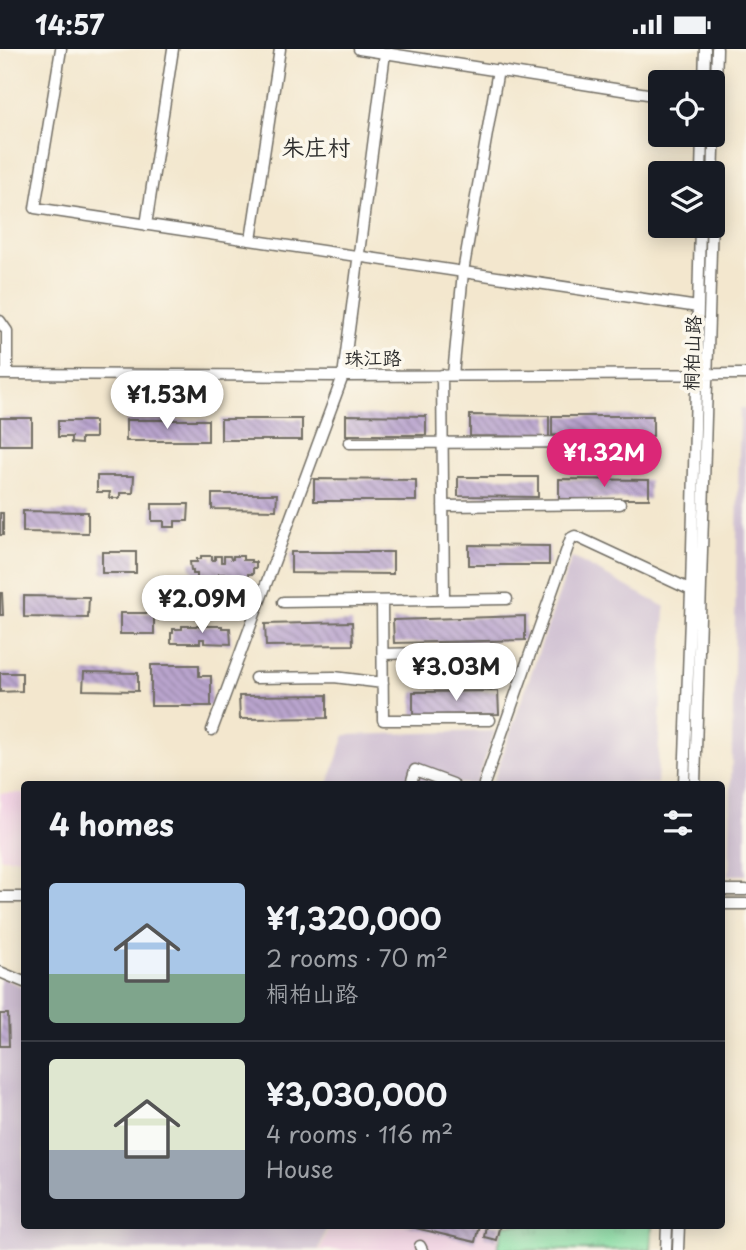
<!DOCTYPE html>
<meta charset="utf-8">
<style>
body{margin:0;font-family:"Playpen Sans","LXGW WenKai TC",sans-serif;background:#242831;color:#f1f3f6;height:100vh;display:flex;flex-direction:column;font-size:26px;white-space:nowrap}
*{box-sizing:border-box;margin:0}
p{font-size:23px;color:#9ea1a6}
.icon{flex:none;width:38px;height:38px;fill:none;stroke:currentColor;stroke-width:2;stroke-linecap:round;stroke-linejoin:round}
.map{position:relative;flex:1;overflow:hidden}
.details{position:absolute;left:21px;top:732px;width:704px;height:448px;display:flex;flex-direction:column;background:#171b24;border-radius:7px;box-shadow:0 4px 18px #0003}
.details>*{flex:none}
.controls{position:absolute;left:648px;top:21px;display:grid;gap:14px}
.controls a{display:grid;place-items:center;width:77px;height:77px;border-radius:7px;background:#171b24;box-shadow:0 4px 18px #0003;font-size:35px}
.price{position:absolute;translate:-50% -60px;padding:0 16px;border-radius:24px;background:#fff;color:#222;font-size:23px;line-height:46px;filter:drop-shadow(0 2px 4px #0008)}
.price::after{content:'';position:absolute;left:50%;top:42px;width:21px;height:16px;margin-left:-10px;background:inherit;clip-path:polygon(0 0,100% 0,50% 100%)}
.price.on{background:#db2777;color:#fff}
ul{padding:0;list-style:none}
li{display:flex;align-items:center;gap:21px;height:175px;padding:0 28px}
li+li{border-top:2px solid #363941}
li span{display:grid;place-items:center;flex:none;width:196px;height:140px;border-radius:7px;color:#555}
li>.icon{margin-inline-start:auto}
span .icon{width:84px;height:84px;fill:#fffc;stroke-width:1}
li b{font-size:30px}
h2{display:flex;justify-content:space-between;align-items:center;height:84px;padding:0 28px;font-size:30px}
.status{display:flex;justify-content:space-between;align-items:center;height:49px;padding:0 35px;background:#171b24;direction:ltr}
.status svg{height:19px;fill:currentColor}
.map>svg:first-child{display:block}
</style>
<div class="status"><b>14:57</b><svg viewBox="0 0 49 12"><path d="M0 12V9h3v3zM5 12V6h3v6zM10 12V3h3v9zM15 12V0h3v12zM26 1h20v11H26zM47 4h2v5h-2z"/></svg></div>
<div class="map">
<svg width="746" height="1201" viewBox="0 0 746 1201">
<defs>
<pattern id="grass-tufts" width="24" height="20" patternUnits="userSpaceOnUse" patternTransform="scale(1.75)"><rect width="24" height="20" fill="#88e1a6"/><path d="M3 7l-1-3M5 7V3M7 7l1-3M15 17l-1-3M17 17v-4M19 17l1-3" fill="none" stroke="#76c18f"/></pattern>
<pattern id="building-back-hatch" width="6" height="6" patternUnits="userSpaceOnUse" patternTransform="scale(1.75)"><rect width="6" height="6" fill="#b9a4cd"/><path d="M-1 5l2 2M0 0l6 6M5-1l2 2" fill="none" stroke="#9786a7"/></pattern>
</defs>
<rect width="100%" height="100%" fill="#fbf7ec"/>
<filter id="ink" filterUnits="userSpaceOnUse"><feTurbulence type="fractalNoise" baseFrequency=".0143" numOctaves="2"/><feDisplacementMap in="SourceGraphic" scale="14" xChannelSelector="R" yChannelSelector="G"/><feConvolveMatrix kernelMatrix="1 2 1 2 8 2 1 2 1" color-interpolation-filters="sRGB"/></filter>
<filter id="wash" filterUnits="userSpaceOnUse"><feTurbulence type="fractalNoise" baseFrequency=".00686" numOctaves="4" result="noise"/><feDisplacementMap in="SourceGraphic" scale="28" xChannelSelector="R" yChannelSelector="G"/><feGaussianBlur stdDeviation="1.57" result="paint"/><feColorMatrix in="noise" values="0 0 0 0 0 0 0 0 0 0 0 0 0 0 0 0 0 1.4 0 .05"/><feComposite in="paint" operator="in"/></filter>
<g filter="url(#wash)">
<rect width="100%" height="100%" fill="#f3e7ce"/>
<!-- built -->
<path fill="#f1d0e3" d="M 0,744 L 24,744 L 24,809 L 0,809 Z
M 329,1176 L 503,1176 L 497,1201 L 320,1201 Z"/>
<!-- industrial -->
<path fill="#cebed1" d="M 740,359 L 746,359 L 746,826 L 729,826 Z
M 572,508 L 665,558 L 657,735 L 492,735 Z
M 495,682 L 476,735 L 328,735 L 345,686 Z
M 0,928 L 24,938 L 24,1176 L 327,1176 L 319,1201 L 0,1201 Z"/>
<!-- grass -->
<path fill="url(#grass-tufts)" stroke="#5a8668" stroke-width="2" d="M 504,1176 L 652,1176 L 651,1201 L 497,1201 Z"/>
<g id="blocks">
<!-- building -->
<path fill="url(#building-back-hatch)" d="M 346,366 L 426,367 L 426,386 L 346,386 Z
M 470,366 L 549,367 L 549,388 L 470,387 Z
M 552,367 L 653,367 L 653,387 L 552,386 Z
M 0,369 L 32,369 L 32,396 L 0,396 Z
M 221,370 L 302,370 L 302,391 L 221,391 Z
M 126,371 L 208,371 L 208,392 L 126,392 Z
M 58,372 L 95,372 L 95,389 L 81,389 L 81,395 L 71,394 L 71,388 L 58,388 Z
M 97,427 L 134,427 L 133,444 L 120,444 L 120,449 L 109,449 L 110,443 L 97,443 Z
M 458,428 L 538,428 L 538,448 L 458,447 Z
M 314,430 L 416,431 L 416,452 L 314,452 Z
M 559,430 L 649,431 L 649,450 L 559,450 Z
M 212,445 L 277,445 L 276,461 L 212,460 Z
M 152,455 L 189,455 L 188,472 L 175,472 L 175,478 L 164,478 L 164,472 L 152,472 Z
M 23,462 L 88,463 L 88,484 L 23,483 Z
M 0,464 L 3,464 L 3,486 L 0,486 Z
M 469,496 L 549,497 L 549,516 L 469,516 Z
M 102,503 L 136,503 L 136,524 L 102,524 Z
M 291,503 L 393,503 L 393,525 L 291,524 Z
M 201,507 L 212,507 L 212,511 L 215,511 L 215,507 L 221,507 L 221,513 L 224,513 L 224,507 L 230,507 L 231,510 L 233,510 L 233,507 L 243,507 L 243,511 L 251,511 L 251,513 L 256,513 L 256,519 L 253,519 L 253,525 L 248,525 L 248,528 L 227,528 L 227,525 L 219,525 L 219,529 L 197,530 L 197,525 L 193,525 L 193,521 L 191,521 L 190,513 L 197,513 L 197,510 L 201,510 Z
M 0,544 L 2,544 L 3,566 L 0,566 Z
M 24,547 L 89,548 L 88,569 L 24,568 Z
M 120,564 L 154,564 L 154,585 L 120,585 Z
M 525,567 L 525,591 L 394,594 L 393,571 Z
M 352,573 L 353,596 L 266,597 L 265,575 Z
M 182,577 L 222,577 L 222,579 L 230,579 L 231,595 L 204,594 L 204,590 L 200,590 L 200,594 L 171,594 L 171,584 L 173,584 L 173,580 L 182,580 Z
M 151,616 L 199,616 L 199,627 L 211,627 L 211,657 L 151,657 Z
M 84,623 L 138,624 L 138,642 L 83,641 Z
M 0,624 L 22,624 L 22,642 L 0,643 Z
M 498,642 L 499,665 L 413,666 L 413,643 Z
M 327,646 L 327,669 L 240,670 L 239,647 Z
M 0,965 L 8,965 L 9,997 L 0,997 Z
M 403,1176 L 479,1176 L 475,1193 Z
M 486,1176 L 500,1176 L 496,1191 L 484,1188 Z"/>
</g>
</g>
<g filter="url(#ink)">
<use href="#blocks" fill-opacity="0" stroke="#716d64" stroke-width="2"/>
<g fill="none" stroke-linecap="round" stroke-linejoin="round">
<defs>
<path id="minor" d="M 61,0 L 35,159 L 698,258
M 359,0 L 660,47
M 704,33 L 705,0
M 701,124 L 702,86
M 146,176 L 173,0
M 251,191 L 280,0
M 0,272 L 7,282 L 7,325
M 0,325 L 343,327 L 746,325
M 442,326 L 444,551
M 453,326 L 463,223 L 498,21
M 349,394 L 621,393
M 443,457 L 620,455
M 382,552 L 383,671 L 490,671
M 283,553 L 507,550
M 383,605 L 500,602
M 255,629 L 334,628 L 383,634
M 212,681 L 343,327 L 385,4
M 411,735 L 415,721 L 453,735
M 484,735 L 571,489 L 575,487 L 691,541
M 684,735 L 691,541 L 700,177
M 695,735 L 717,0
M 721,841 L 746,841
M 0,848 L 24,848
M 721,855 L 746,855
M 0,923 L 24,933
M 420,1197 L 422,1201
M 666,1201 L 667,1176
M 678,1201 L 679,1176"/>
</defs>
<!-- minor casing -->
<use href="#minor" stroke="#716d64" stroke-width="13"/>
<!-- minor -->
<use href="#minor" stroke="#fff" stroke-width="10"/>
</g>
</g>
<g text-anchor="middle" stroke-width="7" stroke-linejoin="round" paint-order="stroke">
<!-- street labels -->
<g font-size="19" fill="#2b2b2b" stroke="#fbf7ec">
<text transform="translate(692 304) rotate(-88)" y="7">桐柏山路</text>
<text x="373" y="316">珠江路</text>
</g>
<!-- quarter labels -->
<g font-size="23" fill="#2b2b2b" stroke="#fbf7ec">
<text x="316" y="107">朱庄村</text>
</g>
</g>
</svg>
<div class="controls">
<a><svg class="icon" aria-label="locate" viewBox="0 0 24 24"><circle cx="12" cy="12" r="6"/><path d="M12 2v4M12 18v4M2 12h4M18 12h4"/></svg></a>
<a><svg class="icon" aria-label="layers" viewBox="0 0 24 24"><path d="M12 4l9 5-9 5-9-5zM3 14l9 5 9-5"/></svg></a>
</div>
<b class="price" style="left:167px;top:382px">¥1.53M</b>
<b class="price on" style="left:604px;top:440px">¥1.32M</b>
<b class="price" style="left:202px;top:586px">¥2.09M</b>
<b class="price" style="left:456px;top:654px">¥3.03M</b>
<section class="details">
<h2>4 homes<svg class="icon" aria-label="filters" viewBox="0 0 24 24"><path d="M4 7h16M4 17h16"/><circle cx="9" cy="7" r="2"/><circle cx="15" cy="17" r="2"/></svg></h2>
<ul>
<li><span style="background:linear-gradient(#a9c7e8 65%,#7fa58c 0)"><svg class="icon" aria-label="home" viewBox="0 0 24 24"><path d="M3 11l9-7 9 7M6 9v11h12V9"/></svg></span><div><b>¥1,320,000</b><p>2 rooms · 70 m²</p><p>桐柏山路</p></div></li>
<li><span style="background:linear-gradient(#dfe7d0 65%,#9aa5b1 0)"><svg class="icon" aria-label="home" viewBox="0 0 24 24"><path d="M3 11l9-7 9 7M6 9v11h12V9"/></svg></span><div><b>¥3,030,000</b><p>4 rooms · 116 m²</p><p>House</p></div></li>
</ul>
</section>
</div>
